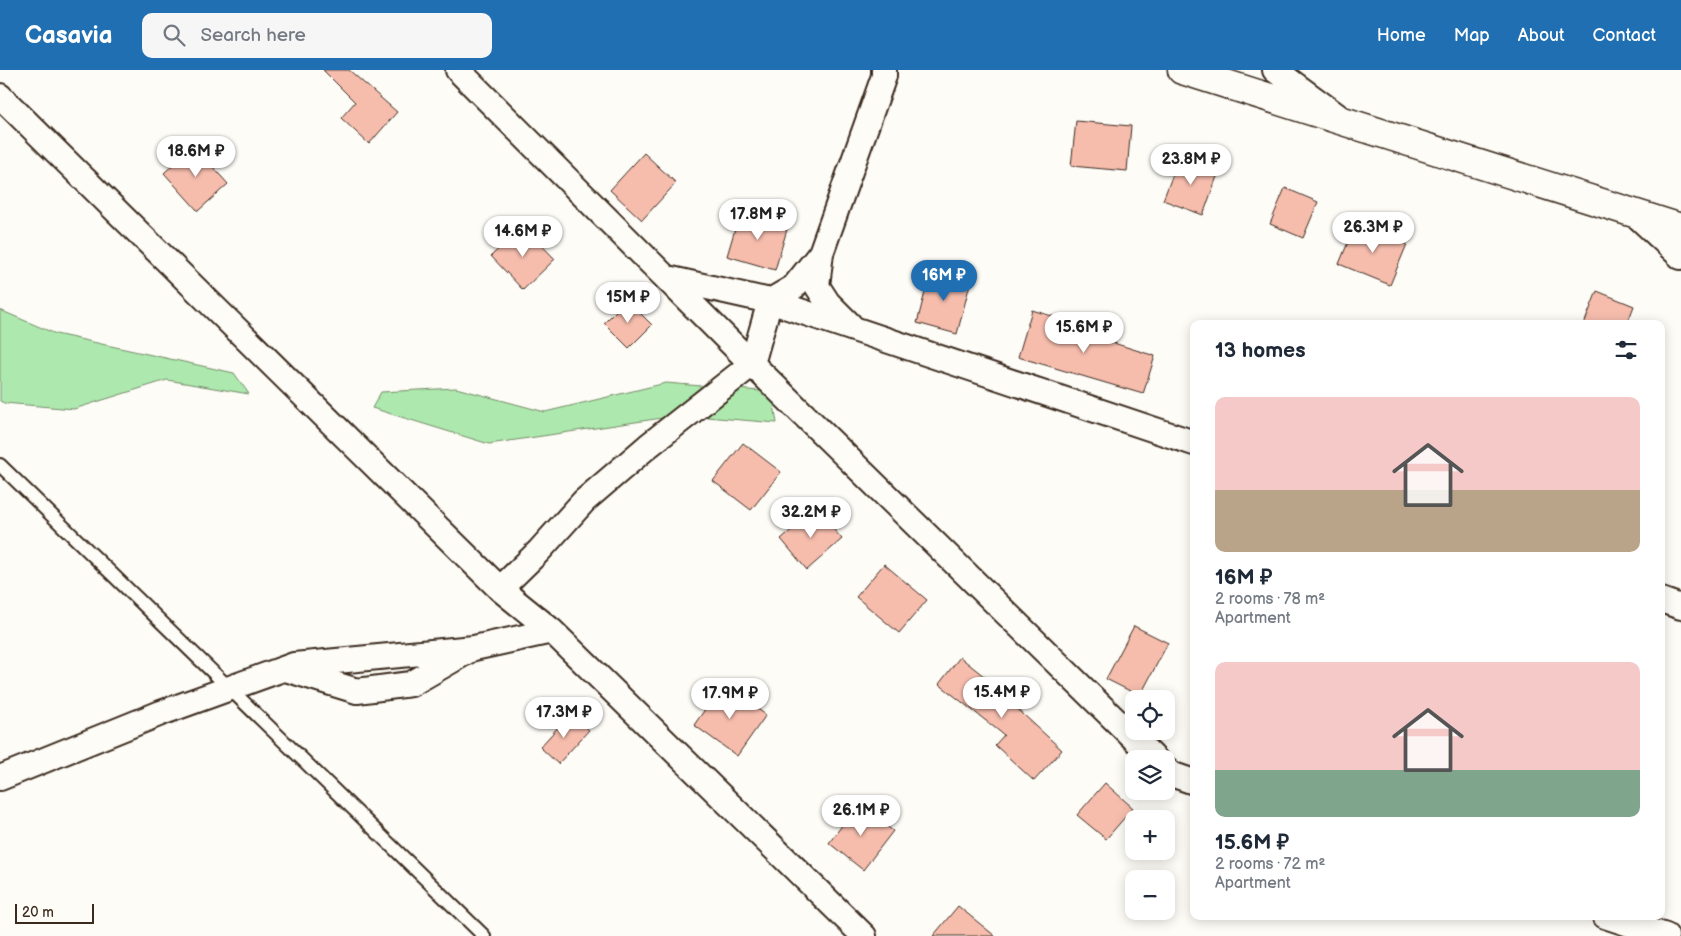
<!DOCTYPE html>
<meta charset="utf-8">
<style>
body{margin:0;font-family:"Balsamiq Sans",sans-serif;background:#f6f6f7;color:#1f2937;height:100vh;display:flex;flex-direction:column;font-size:19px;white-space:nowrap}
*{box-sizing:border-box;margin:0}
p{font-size:16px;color:#747a83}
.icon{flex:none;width:28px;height:28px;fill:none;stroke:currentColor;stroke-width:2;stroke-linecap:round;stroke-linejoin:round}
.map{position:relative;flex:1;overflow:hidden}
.panel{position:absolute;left:1190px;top:250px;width:475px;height:600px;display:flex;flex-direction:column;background:#fff;border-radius:10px;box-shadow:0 2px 12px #0003}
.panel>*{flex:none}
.buttons{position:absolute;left:1125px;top:620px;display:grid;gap:10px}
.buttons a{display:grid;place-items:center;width:50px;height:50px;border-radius:10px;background:#fff;box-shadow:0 2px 12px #0003;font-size:25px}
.scale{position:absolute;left:15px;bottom:12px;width:79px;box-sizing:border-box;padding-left:5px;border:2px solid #3b2a1e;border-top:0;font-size:14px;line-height:18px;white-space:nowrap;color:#3b2a1e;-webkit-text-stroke:4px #fdfcf7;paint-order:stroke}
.price{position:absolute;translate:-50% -42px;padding:0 11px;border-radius:18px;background:#fff;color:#222;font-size:16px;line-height:32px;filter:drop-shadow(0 1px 2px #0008)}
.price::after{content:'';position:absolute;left:50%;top:30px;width:15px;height:11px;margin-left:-8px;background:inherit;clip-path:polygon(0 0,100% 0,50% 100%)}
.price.selected{background:#1f6fb2;color:#fff}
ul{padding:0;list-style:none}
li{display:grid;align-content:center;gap:10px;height:265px;padding:0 25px}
li span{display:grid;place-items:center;height:155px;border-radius:10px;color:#555}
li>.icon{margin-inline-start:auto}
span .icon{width:90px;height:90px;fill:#fffc;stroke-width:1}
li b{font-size:21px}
h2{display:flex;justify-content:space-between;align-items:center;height:60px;padding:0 25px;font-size:21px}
header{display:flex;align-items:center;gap:30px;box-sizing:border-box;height:70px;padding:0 25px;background:#1f6fb2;color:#fff}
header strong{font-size:24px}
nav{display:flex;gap:28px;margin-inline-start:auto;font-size:18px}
.search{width:350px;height:45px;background:#f6f6f7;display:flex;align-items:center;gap:12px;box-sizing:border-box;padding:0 18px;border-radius:10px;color:#747a83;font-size:19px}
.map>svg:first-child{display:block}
</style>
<header>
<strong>Casavia</strong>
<div class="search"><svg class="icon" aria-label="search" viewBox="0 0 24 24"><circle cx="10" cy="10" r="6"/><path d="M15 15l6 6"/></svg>Search here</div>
<nav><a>Home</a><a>Map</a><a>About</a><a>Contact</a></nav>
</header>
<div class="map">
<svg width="1681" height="866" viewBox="0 0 1681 866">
<rect width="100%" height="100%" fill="#fdfcf7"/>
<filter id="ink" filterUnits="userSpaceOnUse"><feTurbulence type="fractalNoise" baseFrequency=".02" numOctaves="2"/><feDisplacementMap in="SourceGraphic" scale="10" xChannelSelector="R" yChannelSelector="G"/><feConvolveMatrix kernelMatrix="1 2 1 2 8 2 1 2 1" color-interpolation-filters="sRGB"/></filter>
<g filter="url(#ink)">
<!-- green -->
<path fill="#ade9ae" stroke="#748a66" d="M 0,240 L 56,264 L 234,303 L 249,324 L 167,310 L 74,339 L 4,333 L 0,331 Z
M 666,313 L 772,322 L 777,353 L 682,345 L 489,374 L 372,338 L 381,322 L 456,318 L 545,342 Z"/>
<!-- building -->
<path fill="#f6bdad" stroke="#3b2a1e" d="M 323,0 L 349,0 L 397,42 L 369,74 L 341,48 L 355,32 Z
M 1076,51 L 1131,56 L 1127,101 L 1071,96 Z
M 194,76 L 228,114 L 198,141 L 164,103 Z
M 644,83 L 676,113 L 642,150 L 610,120 Z
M 1180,86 L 1219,101 L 1203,145 L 1163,130 Z
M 1285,118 L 1318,132 L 1303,168 L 1270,154 Z
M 740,142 L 788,156 L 775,200 L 727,186 Z
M 1356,153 L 1407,174 L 1390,215 L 1339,194 Z
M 523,156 L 555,189 L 523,220 L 491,186 Z
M 931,199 L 971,210 L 957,264 L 917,253 Z
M 1597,221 L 1634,236 L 1627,254 L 1584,254 Z
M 627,230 L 652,255 L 629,278 L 604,253 Z
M 1032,240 L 1075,253 L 1072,260 L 1155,286 L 1143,324 L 1018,287 Z
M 743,373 L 781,402 L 751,440 L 713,411 Z
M 816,439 L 842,469 L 807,500 L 781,469 Z
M 884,494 L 927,530 L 899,563 L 856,527 Z
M 1134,556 L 1168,573 L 1140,626 L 1106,609 Z
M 960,587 L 1000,619 L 998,621 L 1062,680 L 1034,711 L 995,675 L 1004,665 L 939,614 Z
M 723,614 L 766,645 L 737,686 L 694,655 Z
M 571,643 L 589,660 L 558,694 L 540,677 Z
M 1105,713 L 1133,738 L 1106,769 L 1077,745 Z
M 858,734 L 893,761 L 863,800 L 829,773 Z
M 958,836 L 995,866 L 933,866 Z"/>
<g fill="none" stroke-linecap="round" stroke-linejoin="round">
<defs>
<path id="service" d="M 0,395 L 484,866"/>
<path id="minor" d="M 458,0 L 752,294 L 1155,689
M 1275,0 L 1336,45
M 0,26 L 500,519 L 552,561 L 864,866
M 1634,143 L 1681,187
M 667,208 L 770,231 L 1194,373
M 850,255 L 828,233 L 817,216 L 821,183 L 884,6 L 884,0
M 500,519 L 539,481 L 584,431 L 648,376 L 752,294 L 770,231 L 794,217 L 821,183
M 1661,530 L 1681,537
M 289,600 L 357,621 L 411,614 L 468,581
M 1166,699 L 1171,704 L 1194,712
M 0,708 L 161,643 L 294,595 L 474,578 L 552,561
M 1605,846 L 1666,866"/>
<path id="tertiary" d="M 1182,0 L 1681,158"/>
</defs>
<!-- service casing -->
<use href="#service" stroke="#3b2a1e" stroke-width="16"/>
<!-- minor casing -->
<use href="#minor" stroke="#3b2a1e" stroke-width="28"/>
<!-- tertiary casing -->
<use href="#tertiary" stroke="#3b2a1e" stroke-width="31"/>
<!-- service -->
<use href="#service" stroke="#fdfcf7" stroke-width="12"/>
<!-- minor -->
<use href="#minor" stroke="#fdfcf7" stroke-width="24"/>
<!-- tertiary -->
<use href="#tertiary" stroke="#fdfcf7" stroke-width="28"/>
</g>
</g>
</svg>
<div class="buttons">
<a><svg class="icon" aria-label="locate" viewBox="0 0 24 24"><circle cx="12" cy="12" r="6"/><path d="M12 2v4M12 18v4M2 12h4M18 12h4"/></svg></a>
<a><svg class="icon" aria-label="layers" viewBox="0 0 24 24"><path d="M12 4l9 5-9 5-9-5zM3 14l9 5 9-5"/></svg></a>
<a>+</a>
<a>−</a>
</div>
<div class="scale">20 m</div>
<b class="price" style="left:196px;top:108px">18.6M ₽</b>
<b class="price" style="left:1191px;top:116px">23.8M ₽</b>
<b class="price" style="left:758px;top:171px">17.8M ₽</b>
<b class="price" style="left:1373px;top:184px">26.3M ₽</b>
<b class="price" style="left:523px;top:188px">14.6M ₽</b>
<b class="price selected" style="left:944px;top:232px">16M ₽</b>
<b class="price" style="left:628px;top:254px">15M ₽</b>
<b class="price" style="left:1084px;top:284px">15.6M ₽</b>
<b class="price" style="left:811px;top:469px">32.2M ₽</b>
<b class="price" style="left:1002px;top:649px">15.4M ₽</b>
<b class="price" style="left:730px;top:650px">17.9M ₽</b>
<b class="price" style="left:564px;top:669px">17.3M ₽</b>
<b class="price" style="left:861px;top:767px">26.1M ₽</b>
<section class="panel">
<h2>13 homes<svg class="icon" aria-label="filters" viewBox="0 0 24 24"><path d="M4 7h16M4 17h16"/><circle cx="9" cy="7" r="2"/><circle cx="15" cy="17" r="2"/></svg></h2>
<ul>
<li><span style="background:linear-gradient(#f6c9c9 60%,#b9a48a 0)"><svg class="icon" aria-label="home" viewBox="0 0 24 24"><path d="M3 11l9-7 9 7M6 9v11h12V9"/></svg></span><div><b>16M ₽</b><p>2 rooms · 78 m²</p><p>Apartment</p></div></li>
<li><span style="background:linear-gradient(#f6c9c9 70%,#7fa58c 0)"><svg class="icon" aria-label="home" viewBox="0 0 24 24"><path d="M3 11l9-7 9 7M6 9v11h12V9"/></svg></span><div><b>15.6M ₽</b><p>2 rooms · 72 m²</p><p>Apartment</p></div></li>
</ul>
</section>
</div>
